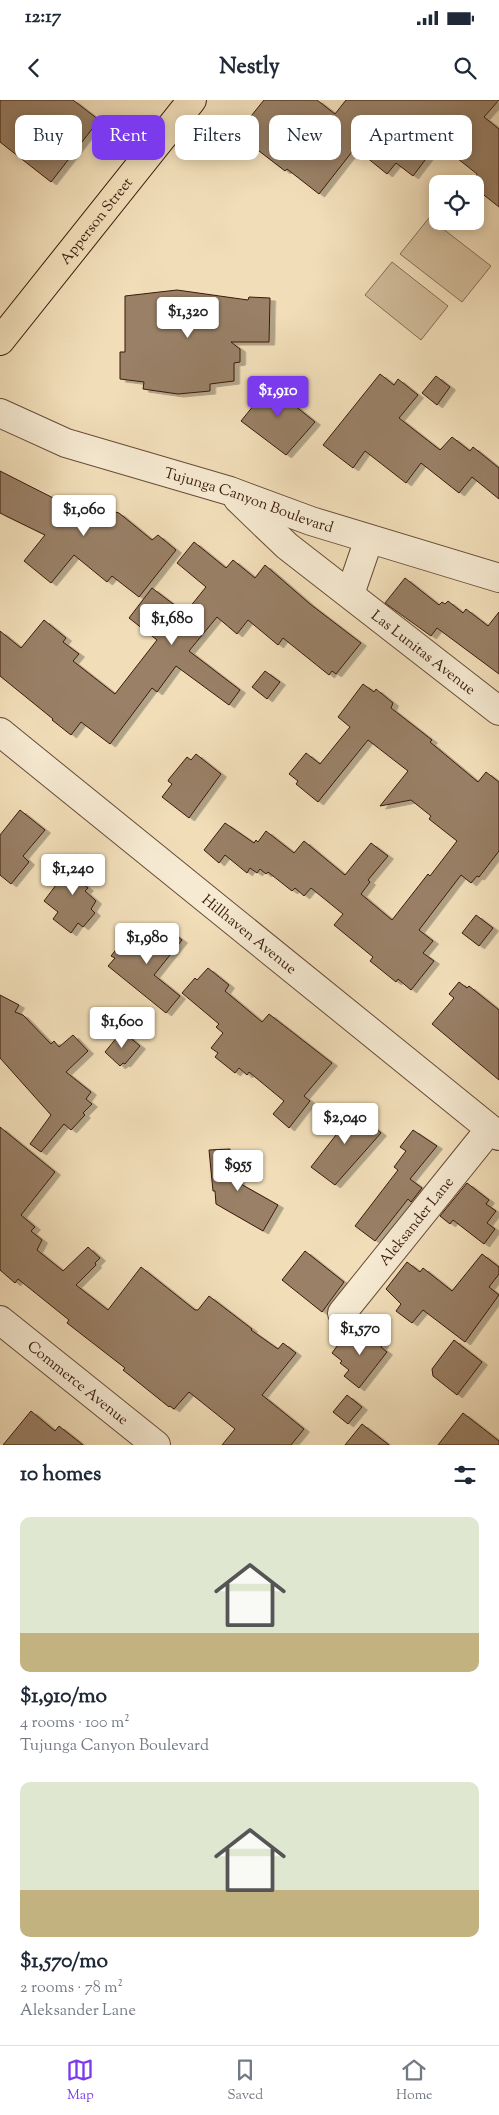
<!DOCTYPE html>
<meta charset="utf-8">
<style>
body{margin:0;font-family:"Sorts Mill Goudy",serif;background:#f6f6f7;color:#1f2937;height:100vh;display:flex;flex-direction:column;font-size:19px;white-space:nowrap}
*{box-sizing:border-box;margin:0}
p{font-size:16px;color:#747a83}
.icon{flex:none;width:28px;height:28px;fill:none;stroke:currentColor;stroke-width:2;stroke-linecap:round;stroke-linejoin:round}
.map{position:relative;height:1345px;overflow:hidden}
.sheet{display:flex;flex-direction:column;background:#fff;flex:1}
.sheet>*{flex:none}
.top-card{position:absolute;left:15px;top:15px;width:470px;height:45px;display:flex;gap:10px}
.buttons{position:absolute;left:429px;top:75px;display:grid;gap:10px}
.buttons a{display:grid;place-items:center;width:55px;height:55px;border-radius:10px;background:#fff;box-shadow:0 2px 12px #0003;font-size:25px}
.price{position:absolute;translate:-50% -42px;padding:0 11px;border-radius:5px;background:#fff;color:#222;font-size:16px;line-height:32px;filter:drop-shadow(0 1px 2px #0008)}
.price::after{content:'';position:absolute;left:50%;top:30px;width:15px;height:11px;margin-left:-8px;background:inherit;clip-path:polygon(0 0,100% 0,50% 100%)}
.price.current{background:#7c3aed;color:#fff}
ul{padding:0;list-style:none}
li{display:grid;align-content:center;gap:10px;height:265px;padding:0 20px}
li span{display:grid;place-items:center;height:155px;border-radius:10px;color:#555}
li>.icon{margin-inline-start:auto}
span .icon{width:90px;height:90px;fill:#fffc;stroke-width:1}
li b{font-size:21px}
h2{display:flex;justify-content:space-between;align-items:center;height:60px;padding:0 20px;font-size:21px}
.tag{padding:0 18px;border-radius:10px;background:#fff;box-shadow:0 2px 12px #0003;font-size:18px;line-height:45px}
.tag.current{background:#7c3aed;color:#fff}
.status{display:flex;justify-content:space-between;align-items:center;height:35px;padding:0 25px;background:#fff;direction:ltr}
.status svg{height:14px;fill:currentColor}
header{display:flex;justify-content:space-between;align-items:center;height:65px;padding:0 20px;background:#fff;font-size:22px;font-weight:700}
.menu{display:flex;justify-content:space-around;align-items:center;height:70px;border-top:1px solid #e0e1e3;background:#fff;font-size:14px;color:#747a83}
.menu a{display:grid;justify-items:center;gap:2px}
.menu .current{color:#7c3aed}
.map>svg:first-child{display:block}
</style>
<div class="status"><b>12:17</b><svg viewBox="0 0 49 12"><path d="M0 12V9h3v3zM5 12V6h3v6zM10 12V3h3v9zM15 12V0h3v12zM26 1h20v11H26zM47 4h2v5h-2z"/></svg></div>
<header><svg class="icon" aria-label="back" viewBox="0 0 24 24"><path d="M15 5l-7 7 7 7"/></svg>Nestly<svg class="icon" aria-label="search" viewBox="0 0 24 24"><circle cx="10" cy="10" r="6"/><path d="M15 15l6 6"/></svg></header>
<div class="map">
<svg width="499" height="1345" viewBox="0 0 499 1345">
<defs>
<filter id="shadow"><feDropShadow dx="5.5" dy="3" stdDeviation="0" flood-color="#0004"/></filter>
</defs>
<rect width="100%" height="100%" fill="#f1deb9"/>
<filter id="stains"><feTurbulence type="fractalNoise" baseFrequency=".004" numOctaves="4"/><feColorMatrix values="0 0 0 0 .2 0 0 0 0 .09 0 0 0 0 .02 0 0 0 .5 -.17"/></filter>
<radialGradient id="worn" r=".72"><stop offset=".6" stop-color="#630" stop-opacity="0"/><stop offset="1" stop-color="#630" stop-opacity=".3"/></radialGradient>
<!-- green -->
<path fill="#d2bd9c" stroke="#866c54" d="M 429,118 L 491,166 L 462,202 L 400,154 Z
M 392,162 L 448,206 L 421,240 L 365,195 Z"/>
<!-- building -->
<path fill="#998066" stroke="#3a1b0d" filter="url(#shadow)" d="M 0,0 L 73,0 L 99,20 L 51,82 L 0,42 Z
M 264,0 L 317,0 L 335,14 L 346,0 L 499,0 L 484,17 L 499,29 L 499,107 L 475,88 L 477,74 L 438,43 L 413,76 L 396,63 L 387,74 L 355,48 L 319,94 L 287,69 L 285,71 L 250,44 L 248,46 L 235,36 Z
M 177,190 L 248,200 L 249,197 L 270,198 L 269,242 L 231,242 L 240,249 L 240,262 L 234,263 L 234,281 L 210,284 L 210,291 L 178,294 L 143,289 L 144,282 L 120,279 L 120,252 L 125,252 L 125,196 Z
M 380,274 L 394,285 L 398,279 L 418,295 L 399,318 L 440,350 L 452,337 L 470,351 L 473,347 L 499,368 L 499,399 L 472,377 L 459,393 L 421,363 L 406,383 L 365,351 L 353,368 L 323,345 Z
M 436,276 L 450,287 L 437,305 L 422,293 Z
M 276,278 L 295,293 L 289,301 L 315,322 L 286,355 L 241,321 Z
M 0,371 L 69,406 L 73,400 L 119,413 L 152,440 L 158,435 L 176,450 L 139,497 L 112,476 L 107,482 L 74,455 L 51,483 L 24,461 L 45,435 L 0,413 Z
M 194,442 L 226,468 L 233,460 L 255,478 L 265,465 L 310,504 L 361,543 L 336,574 L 332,571 L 329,575 L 283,538 L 278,545 L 248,520 L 237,534 L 217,517 L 189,551 L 240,590 L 229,605 L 176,566 L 157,592 L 152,588 L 110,644 L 81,622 L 71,635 L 52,620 L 53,619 L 0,576 L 0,531 L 21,548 L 44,520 L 66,538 L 63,542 L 79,554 L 73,561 L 115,594 L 157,540 L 129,518 L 152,488 L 185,513 L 206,487 L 177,463 Z
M 405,478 L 439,505 L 442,502 L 445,504 L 448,501 L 463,513 L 466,509 L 488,526 L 499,512 L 499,574 L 437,528 L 431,536 L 385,503 Z
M 265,571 L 280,582 L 267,599 L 252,587 Z
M 363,584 L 374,592 L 376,589 L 393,603 L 391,608 L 432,640 L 430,642 L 478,682 L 486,672 L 499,682 L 499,751 L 479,777 L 477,776 L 471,783 L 461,775 L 419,830 L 433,841 L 423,853 L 434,861 L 411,890 L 398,879 L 396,882 L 370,861 L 373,857 L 334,825 L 343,814 L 311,788 L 304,796 L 295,788 L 292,791 L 268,772 L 266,774 L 260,769 L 257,773 L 250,768 L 247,773 L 225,755 L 219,763 L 204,750 L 225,723 L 254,743 L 256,740 L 258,742 L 266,731 L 294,753 L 304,741 L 345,775 L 371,743 L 388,756 L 368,780 L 370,782 L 361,794 L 392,820 L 428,774 L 430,776 L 457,741 L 429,719 L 431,716 L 411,700 L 380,706 L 408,671 L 368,640 L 318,702 L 296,684 L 298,681 L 289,674 L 306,653 L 320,664 L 350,627 L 338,617 Z
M 196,654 L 221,674 L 189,718 L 162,697 L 172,684 L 168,681 L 169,679 L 187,657 L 191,660 Z
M 20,710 L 45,730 L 23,756 L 29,762 L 11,784 L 0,775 L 0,735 Z
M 76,754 L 94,768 L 82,783 L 88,788 L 85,791 L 96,801 L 91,809 L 95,813 L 83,827 L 78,823 L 71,833 L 53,819 L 58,812 L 44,801 L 65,773 L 62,771 Z
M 476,815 L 493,828 L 479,846 L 462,833 Z
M 164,826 L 182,840 L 154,875 L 180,896 L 166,913 L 108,866 L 115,858 L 111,856 L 131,830 L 140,836 L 143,832 L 153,840 Z
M 208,868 L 229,885 L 225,891 L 262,922 L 269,914 L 332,963 L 304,996 L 310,1001 L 289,1028 L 273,1014 L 284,1001 L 249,972 L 247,975 L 239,968 L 235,973 L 215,957 L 218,953 L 211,948 L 223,933 L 216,927 L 219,924 L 182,893 L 195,878 L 197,880 Z
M 459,882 L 467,888 L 469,886 L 499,910 L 499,980 L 432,924 L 454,898 L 449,894 Z
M 0,895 L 19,905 L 15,912 L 23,915 L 51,944 L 54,941 L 59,947 L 73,935 L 88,951 L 66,972 L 91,992 L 86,999 L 92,1004 L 83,1013 L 85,1015 L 71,1030 L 64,1024 L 41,1052 L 30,1044 L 51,1015 L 0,958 Z
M 122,931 L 140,946 L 125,964 L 123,963 L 120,966 L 105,952 Z
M 342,1005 L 366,1025 L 368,1022 L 381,1033 L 335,1085 L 311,1067 L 336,1035 L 325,1026 Z
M 0,1027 L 55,1072 L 21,1115 L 35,1127 L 31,1131 L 42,1140 L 37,1150 L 63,1171 L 88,1147 L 100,1158 L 95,1163 L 96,1165 L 76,1185 L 108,1210 L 141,1167 L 195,1210 L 198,1210 L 209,1196 L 252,1229 L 251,1230 L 278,1249 L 283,1243 L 296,1253 L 262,1295 L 304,1329 L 291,1345 L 222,1345 L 235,1329 L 189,1292 L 174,1309 L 170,1306 L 169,1307 L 123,1270 L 125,1268 L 67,1223 L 69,1220 L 18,1179 L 15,1183 L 0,1170 Z
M 413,1030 L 437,1046 L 410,1079 L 422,1088 L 411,1102 L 408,1099 L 375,1141 L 355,1126 L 398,1070 L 394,1067 L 406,1051 L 400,1047 Z
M 230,1049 L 230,1056 L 238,1063 L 239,1083 L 278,1105 L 263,1131 L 216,1104 L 215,1091 L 213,1091 L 209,1050 Z
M 467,1083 L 489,1100 L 486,1104 L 496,1111 L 487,1123 L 495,1129 L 484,1144 L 453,1120 L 450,1124 L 440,1116 Z
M 305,1151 L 344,1182 L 322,1212 L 282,1180 Z
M 482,1154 L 499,1167 L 499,1174 L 489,1187 L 499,1195 L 465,1242 L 423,1210 L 412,1223 L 396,1211 L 401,1204 L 386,1189 L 407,1162 L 420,1172 L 423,1168 L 452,1191 Z
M 356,1227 L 367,1236 L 369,1233 L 383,1244 L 381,1247 L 387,1252 L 359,1288 L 344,1276 L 349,1270 L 340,1263 L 342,1261 L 332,1253 L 343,1238 L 346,1240 Z
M 454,1240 L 482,1262 L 457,1295 L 433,1276 L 432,1269 Z
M 347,1295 L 362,1307 L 348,1324 L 333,1312 Z
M 31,1311 L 55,1331 L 59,1326 L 83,1345 L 3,1345 Z
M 463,1313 L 499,1341 L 499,1345 L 438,1345 Z
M 362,1324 L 389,1345 L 345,1345 Z"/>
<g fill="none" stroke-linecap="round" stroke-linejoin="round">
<defs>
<g id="minor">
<path id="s1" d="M 0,313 L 66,343 L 230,391 L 311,421 L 499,478"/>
<path id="s2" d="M 238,399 L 287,446 L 499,611"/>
<path d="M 350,494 L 369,439"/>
<path id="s3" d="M 0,632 L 499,1036"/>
<path id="s4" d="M 342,1213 L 490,1029"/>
<path id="s5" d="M 0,1220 L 156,1345"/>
</g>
<g id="major">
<path id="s6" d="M 0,241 L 192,0"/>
</g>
</defs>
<!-- minor casing -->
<use href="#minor" stroke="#684c38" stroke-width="30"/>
<!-- major casing -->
<use href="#major" stroke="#3a1b0d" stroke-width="30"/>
<!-- minor -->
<use href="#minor" stroke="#f6ead2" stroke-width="28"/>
<!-- major -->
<use href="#major" stroke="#f1deb9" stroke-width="28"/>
</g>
<g text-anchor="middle" stroke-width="4" stroke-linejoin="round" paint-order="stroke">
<!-- street labels -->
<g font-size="15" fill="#3a1b0d" stroke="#f6ead2">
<text dy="5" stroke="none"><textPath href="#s6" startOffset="154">Apperson Street</textPath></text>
<text dy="5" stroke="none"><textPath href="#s1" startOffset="264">Tujunga Canyon Boulevard</textPath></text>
<text dy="5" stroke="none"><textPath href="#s2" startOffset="241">Las Lunitas Avenue</textPath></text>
<text dy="5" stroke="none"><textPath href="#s3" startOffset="321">Hillhaven Avenue</textPath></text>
<text dy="5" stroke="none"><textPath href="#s4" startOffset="118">Aleksander Lane</textPath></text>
<text dy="5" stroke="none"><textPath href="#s5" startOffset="100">Commerce Avenue</textPath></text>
</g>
</g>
<rect width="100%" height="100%" filter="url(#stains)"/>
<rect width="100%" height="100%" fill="url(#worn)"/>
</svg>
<div class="buttons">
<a><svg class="icon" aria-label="locate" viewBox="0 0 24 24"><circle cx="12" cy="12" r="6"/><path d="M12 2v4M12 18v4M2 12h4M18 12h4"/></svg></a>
</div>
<b class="price" style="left:188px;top:239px">$1,320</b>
<b class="price current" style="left:278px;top:318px">$1,910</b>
<b class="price" style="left:84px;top:437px">$1,060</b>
<b class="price" style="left:172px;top:546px">$1,680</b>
<b class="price" style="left:73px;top:796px">$1,240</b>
<b class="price" style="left:147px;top:865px">$1,980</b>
<b class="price" style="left:122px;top:949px">$1,600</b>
<b class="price" style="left:345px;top:1045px">$2,040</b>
<b class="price" style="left:238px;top:1092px">$955</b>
<b class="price" style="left:360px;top:1256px">$1,570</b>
<div class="top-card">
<a class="tag">Buy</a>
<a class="tag current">Rent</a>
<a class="tag">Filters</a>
<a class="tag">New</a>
<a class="tag">Apartment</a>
</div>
</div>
<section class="sheet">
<h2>10 homes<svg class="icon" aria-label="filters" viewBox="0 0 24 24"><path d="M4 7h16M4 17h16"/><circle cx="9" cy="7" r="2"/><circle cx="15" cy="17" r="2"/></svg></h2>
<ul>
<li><span style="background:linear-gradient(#dfe7d0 75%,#c2b280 0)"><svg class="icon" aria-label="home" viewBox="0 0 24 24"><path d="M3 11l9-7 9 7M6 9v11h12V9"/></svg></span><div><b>$1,910/mo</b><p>4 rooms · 100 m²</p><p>Tujunga Canyon Boulevard</p></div></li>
<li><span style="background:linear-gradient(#dfe7d0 70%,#c2b280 0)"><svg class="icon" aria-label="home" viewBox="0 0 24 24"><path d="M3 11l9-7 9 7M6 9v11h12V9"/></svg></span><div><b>$1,570/mo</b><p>2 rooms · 78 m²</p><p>Aleksander Lane</p></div></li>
</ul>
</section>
<nav class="menu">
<a class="current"><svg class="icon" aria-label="map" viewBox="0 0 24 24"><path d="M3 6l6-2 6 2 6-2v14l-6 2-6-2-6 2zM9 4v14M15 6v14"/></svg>Map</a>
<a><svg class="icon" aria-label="saved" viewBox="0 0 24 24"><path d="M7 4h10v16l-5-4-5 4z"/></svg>Saved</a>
<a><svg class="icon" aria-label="home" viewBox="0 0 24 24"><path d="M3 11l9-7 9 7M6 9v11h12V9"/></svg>Home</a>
</nav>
